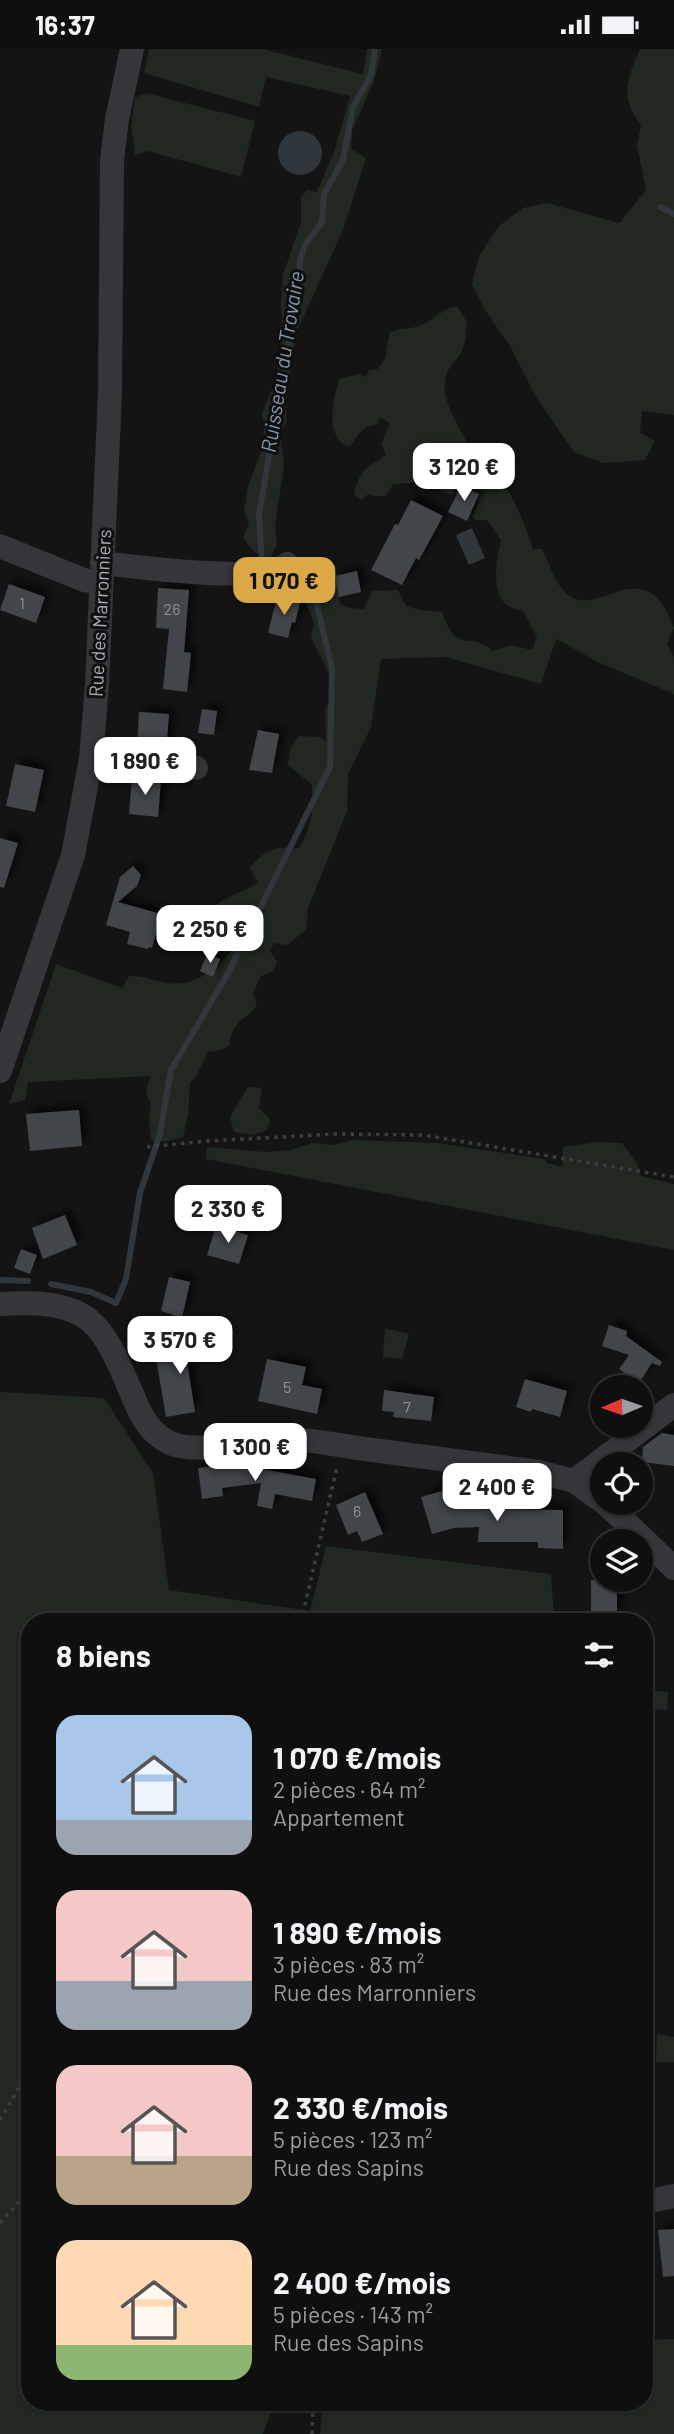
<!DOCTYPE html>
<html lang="fr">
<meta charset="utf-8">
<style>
body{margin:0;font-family:Barlow,sans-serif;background:#1d1d1e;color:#f1f3f6;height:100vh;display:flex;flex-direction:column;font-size:26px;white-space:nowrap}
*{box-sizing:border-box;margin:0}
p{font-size:23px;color:#9b9c9f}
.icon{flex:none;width:38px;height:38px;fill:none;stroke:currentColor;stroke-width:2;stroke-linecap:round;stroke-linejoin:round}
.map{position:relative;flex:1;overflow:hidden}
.details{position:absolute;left:21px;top:1564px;width:632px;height:798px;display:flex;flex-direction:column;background:#0f0f10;border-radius:28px;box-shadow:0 2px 5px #0004,0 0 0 2px #2f2f30}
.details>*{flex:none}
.needle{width:46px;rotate:268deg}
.buttons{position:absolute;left:590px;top:1326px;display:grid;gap:14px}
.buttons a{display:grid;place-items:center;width:63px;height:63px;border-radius:50%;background:#0f0f10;box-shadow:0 2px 5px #0004,0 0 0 2px #2f2f30;font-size:35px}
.price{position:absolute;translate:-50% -60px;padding:0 16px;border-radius:14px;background:#fff;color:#222;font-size:23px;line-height:46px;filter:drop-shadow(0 2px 4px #0008)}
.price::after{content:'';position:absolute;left:50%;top:42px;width:21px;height:16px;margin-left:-10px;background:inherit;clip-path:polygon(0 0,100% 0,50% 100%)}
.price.on{background:#dba847;color:#111}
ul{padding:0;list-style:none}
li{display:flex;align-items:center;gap:21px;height:175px;padding:0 35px}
li span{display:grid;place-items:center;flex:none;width:196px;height:140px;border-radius:21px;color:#555}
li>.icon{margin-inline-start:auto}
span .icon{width:84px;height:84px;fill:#fffc;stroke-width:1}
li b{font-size:30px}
h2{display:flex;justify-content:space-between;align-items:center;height:84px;padding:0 35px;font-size:30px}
.status{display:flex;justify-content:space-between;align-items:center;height:49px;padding:0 35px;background:#0f0f10;direction:ltr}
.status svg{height:19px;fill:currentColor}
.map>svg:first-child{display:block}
</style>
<div class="status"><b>16:37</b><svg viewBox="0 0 49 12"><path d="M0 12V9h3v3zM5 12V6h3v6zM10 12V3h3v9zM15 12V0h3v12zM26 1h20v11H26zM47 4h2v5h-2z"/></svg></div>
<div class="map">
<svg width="674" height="2385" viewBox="0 0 674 2385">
<defs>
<filter id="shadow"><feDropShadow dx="6" dy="-6" stdDeviation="3.5" flood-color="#0009"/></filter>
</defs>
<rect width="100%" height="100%" fill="#141415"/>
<!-- green -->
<path fill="#212821" d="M 149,0 L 262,0 L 363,25 L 367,0 L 382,0 L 374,32 L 352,82 L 351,100 L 366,109 L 343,181 L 296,284 L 286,357 L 287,373 L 280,384 L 284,415 L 275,477 L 277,496 L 270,509 L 255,504 L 243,489 L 249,474 L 244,462 L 248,437 L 262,400 L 264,382 L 262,364 L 271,343 L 277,321 L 282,279 L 281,255 L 283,226 L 301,173 L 301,148 L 307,141 L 317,143 L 334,103 L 350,47 L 266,28 L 259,58 L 144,24 Z
M 640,0 L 674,0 L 674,366 L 642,362 L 640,384 L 655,392 L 645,411 L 603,414 L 574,403 L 536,348 L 510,297 L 485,261 L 472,235 L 479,207 L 499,177 L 523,159 L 547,154 L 619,174 L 646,141 L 637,96 L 641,76 C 627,57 624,46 631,22 C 633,14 638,7 640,0 Z
M 146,44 L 255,72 L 241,128 L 148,102 L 135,106 L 131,77 L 135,49 Z
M 457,257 L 467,273 C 466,282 466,293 462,301 C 459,309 450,316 447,324 C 436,351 465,382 473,407 C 478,410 484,412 488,415 C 507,431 526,476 533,500 L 542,500 C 550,514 553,532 565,543 C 598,576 643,495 674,579 L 667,595 L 674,608 L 674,645 L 600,614 L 556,590 L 541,635 L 446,608 L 381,610 L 371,678 L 348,725 L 347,762 L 308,859 L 306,881 L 287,896 L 274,894 L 270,902 L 277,913 L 272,923 L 261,927 L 253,944 L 257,957 C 245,971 229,975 230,996 L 222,1001 L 208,1003 L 197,1026 L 190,1034 L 188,1066 L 183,1088 L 169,1092 L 154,1092 L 151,1089 L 149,1068 L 151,1055 C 143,1043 147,1038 151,1027 L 28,1033 L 25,1051 L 9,1055 L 56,915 L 122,939 L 129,927 C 144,926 153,932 167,934 C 194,938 219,920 233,899 C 221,891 196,868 217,855 C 230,846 245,842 258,834 L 250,819 C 266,799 274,798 299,799 C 313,776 313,763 312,736 L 288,716 L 290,701 L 298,687 L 319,688 L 326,692 L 325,660 L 335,647 L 327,620 L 311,589 L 314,574 L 302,543 L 297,517 L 311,516 L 322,512 L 336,518 L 340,555 L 350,559 L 364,560 L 372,542 L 398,541 L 406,557 L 420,561 L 442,563 C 457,608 471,581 493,602 L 510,596 L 532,601 L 537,588 L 523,562 C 518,561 510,559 507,556 C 490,543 497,508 501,491 L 487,471 L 476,471 L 472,468 L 479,452 L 471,439 L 459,435 L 453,446 L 444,444 L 427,427 L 417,426 L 412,434 L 393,435 L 386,447 L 373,447 L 368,445 L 362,451 L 354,446 C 359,421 367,419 386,406 L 381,395 L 390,375 L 380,368 L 377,376 C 363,375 358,387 350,398 C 323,389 334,351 339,330 L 360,325 L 365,328 L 369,321 L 378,320 L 385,310 L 390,283 C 401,279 413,280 422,276 C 435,270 442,260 457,257 Z
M 248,1038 L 262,1039 L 259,1059 L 270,1071 L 267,1081 L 253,1086 L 234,1083 L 230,1068 Z
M 353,1091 L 437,1094 L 545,1110 L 547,1114 L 562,1118 L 563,1098 L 597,1093 L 622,1094 L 637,1115 L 641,1127 L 674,1135 L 674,1201 L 206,1110 L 207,1098 L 264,1103 L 291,1101 L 312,1094 L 334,1096 Z
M 385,1279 L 409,1285 L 402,1310 L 383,1308 Z
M 0,1343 L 104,1349 L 153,1424 L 169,1541 L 310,1562 L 326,1497 L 551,1525 L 554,1573 L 30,1573 L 30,2354 L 274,2354 L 263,2385 L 0,2385 Z
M 644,1641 L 668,1643 L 667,1661 L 644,1660 Z
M 657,1985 L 674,1988 L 674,2013 L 656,2013 Z
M 674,2290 L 674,2385 L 320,2385 L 323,2354 L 644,2354 L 644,2291 Z"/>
<!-- water -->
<path fill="#2f373d" d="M278 104a22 22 0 1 1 44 0a22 22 0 1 1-44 0Z
M 472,479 L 485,509 L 469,516 L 456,486 Z"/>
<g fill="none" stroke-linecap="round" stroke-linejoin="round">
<!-- stream -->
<path stroke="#2f373d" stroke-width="6" d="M 660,158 L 674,165
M 262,516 L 259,465 L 299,235 L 300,211 L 305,196 L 322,173 L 324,145 L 343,111 L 353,58 L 371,26 L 375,0
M 0,1231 L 28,1232
M 51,1235 L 91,1243 L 116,1254 L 126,1230 L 140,1144 L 160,1085 L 171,1021 L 227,926 L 330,718 L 332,620 L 310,527"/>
</g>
<!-- building -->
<path fill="#434448" filter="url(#shadow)" d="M 461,437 L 479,445 L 467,472 L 448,463 Z
M 411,451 L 443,467 L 419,511 L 416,509 L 402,536 L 371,521 L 395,475 L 398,476 Z
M 357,522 L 361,543 L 339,548 L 335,527 Z
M 9,535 L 45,548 L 36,574 L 0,561 Z
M 158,539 L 189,541 L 184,603 L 191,604 L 187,643 L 163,640 L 169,580 L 156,579 Z
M 277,548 L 300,553 L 295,574 L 292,573 L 288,589 L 268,584 Z
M 202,660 L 217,662 L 214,686 L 198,684 Z
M 139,663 L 169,665 L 166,701 L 137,699 Z
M 258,681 L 279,685 L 272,724 L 249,721 Z
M 15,715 L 44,721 L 35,763 L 6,757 Z
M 132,728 L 161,731 L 158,768 L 129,765 Z
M 0,789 L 18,794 L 4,839 L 0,838 Z
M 133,817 L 141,826 L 137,837 L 118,853 L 161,865 L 152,899 L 149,898 L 148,900 L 127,895 L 130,883 L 106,876 L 120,828 Z
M 207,905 L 220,910 L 213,928 L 200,922 Z
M 79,1061 L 82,1097 L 30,1102 L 26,1065 Z
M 65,1166 L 77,1196 L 43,1210 L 32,1179 Z
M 216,1177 L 248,1186 L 239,1215 L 207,1206 Z
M 21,1200 L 37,1206 L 30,1225 L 14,1219 Z
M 169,1228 L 190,1233 L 182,1269 L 161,1262 Z
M 609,1276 L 627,1282 L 626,1287 L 662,1313 L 660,1317 L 652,1314 L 639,1334 L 619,1320 L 629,1306 L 602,1297 Z
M 217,1293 L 220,1307 L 187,1313 L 195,1363 L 166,1368 L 155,1303 Z
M 267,1310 L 306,1318 L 302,1336 L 322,1340 L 317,1365 L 258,1352 Z
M 525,1330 L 567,1342 L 560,1368 L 532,1360 L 531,1363 L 516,1358 Z
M 384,1341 L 434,1348 L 431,1372 L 393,1368 L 394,1363 L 382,1362 Z
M 662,1384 L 674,1386 L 674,1417 L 642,1413 L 643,1398 Z
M 244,1413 L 245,1417 L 316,1430 L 312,1452 L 275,1445 L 272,1460 L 257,1457 L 261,1434 L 222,1439 L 223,1447 L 202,1450 L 198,1419 Z
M 446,1441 L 451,1460 L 563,1461 L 563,1500 L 538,1499 L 538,1493 L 478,1493 L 479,1478 L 454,1479 L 432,1485 L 421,1448 Z
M 365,1443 L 383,1485 L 362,1493 L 357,1482 L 348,1486 L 336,1456 Z
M 591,1531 L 617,1531 L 617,1567 L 591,1567 Z
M 674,2180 L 674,2227 L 663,2228 L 658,2181 Z"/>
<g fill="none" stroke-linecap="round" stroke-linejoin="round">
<!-- path -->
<path stroke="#3c3d41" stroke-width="3.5" stroke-dasharray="3.5 5" stroke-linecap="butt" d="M 147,1098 L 207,1092 L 336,1085 L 423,1086 L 674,1128
M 301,1573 L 337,1418
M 0,2071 L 30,2020
M 0,2174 L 30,2141
M 312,2385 L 313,2354"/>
<!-- minor -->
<path stroke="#36363a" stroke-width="24" d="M 0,497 L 84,531 L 101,534
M 102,514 C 136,518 264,535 287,515
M 91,710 L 196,719
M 0,1022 L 73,806 L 91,710 L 97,635 L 110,344 L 112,111 L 117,70 L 132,0
M 0,1255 C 92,1250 101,1271 134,1350 C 142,1369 151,1385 170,1394 C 197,1406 255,1392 286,1390 C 312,1390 340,1397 365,1400 C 423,1408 481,1415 539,1423 L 574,1432 L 602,1452
M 574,1432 L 674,1356
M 605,1454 L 674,1519
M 644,2153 L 674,2147"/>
</g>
<g text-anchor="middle" stroke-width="6" stroke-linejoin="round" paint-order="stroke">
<!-- number labels -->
<g font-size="16" fill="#8e9199">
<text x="22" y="560">1</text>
<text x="172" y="566">26</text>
<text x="287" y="1344">5</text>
<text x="407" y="1364">7</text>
<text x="357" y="1468">6</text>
</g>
<!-- street labels -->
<g font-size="19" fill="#a7abb4" stroke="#0f0f10">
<text transform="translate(100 564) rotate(-87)" y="7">Rue des Marronniers</text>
</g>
<!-- water labels -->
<g font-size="21" font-style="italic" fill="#8298ab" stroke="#0f0f10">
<text transform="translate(283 313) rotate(-81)" y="7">Ruisseau du Trovaire</text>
</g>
</g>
</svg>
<div class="buttons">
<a><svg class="needle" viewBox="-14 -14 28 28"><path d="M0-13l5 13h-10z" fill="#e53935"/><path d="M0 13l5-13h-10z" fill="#9b9c9f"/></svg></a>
<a><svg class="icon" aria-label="locate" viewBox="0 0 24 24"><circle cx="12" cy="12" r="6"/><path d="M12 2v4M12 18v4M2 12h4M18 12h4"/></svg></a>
<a><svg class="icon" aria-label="layers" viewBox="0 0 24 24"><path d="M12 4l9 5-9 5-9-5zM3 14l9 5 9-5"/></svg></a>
</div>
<b class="price" style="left:464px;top:454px">3 120 €</b>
<b class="price on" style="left:284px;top:568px">1 070 €</b>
<b class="price" style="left:145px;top:748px">1 890 €</b>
<b class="price" style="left:210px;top:916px">2 250 €</b>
<b class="price" style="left:228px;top:1196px">2 330 €</b>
<b class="price" style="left:180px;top:1327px">3 570 €</b>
<b class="price" style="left:255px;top:1434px">1 300 €</b>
<b class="price" style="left:497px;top:1474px">2 400 €</b>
<section class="details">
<h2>8 biens<svg class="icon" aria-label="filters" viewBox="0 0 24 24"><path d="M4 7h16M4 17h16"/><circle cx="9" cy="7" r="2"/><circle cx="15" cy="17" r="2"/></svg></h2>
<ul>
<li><span style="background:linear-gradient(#a9c7e8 75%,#9aa5b1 0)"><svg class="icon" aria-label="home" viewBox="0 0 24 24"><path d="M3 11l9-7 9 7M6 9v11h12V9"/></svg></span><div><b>1 070 €/mois</b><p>2 pièces · 64 m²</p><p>Appartement</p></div></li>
<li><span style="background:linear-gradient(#f6c9c9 65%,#9aa5b1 0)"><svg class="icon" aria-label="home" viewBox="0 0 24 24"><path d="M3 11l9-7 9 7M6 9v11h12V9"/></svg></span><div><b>1 890 €/mois</b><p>3 pièces · 83 m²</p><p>Rue des Marronniers</p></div></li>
<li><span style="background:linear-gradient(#f6c9c9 65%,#b9a48a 0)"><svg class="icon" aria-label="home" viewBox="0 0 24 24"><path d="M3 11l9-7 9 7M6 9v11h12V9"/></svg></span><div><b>2 330 €/mois</b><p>5 pièces · 123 m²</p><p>Rue des Sapins</p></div></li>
<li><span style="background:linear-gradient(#ffd9b3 75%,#8fb573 0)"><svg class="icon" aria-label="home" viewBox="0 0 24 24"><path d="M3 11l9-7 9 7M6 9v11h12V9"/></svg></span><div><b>2 400 €/mois</b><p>5 pièces · 143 m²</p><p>Rue des Sapins</p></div></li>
</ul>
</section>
</div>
